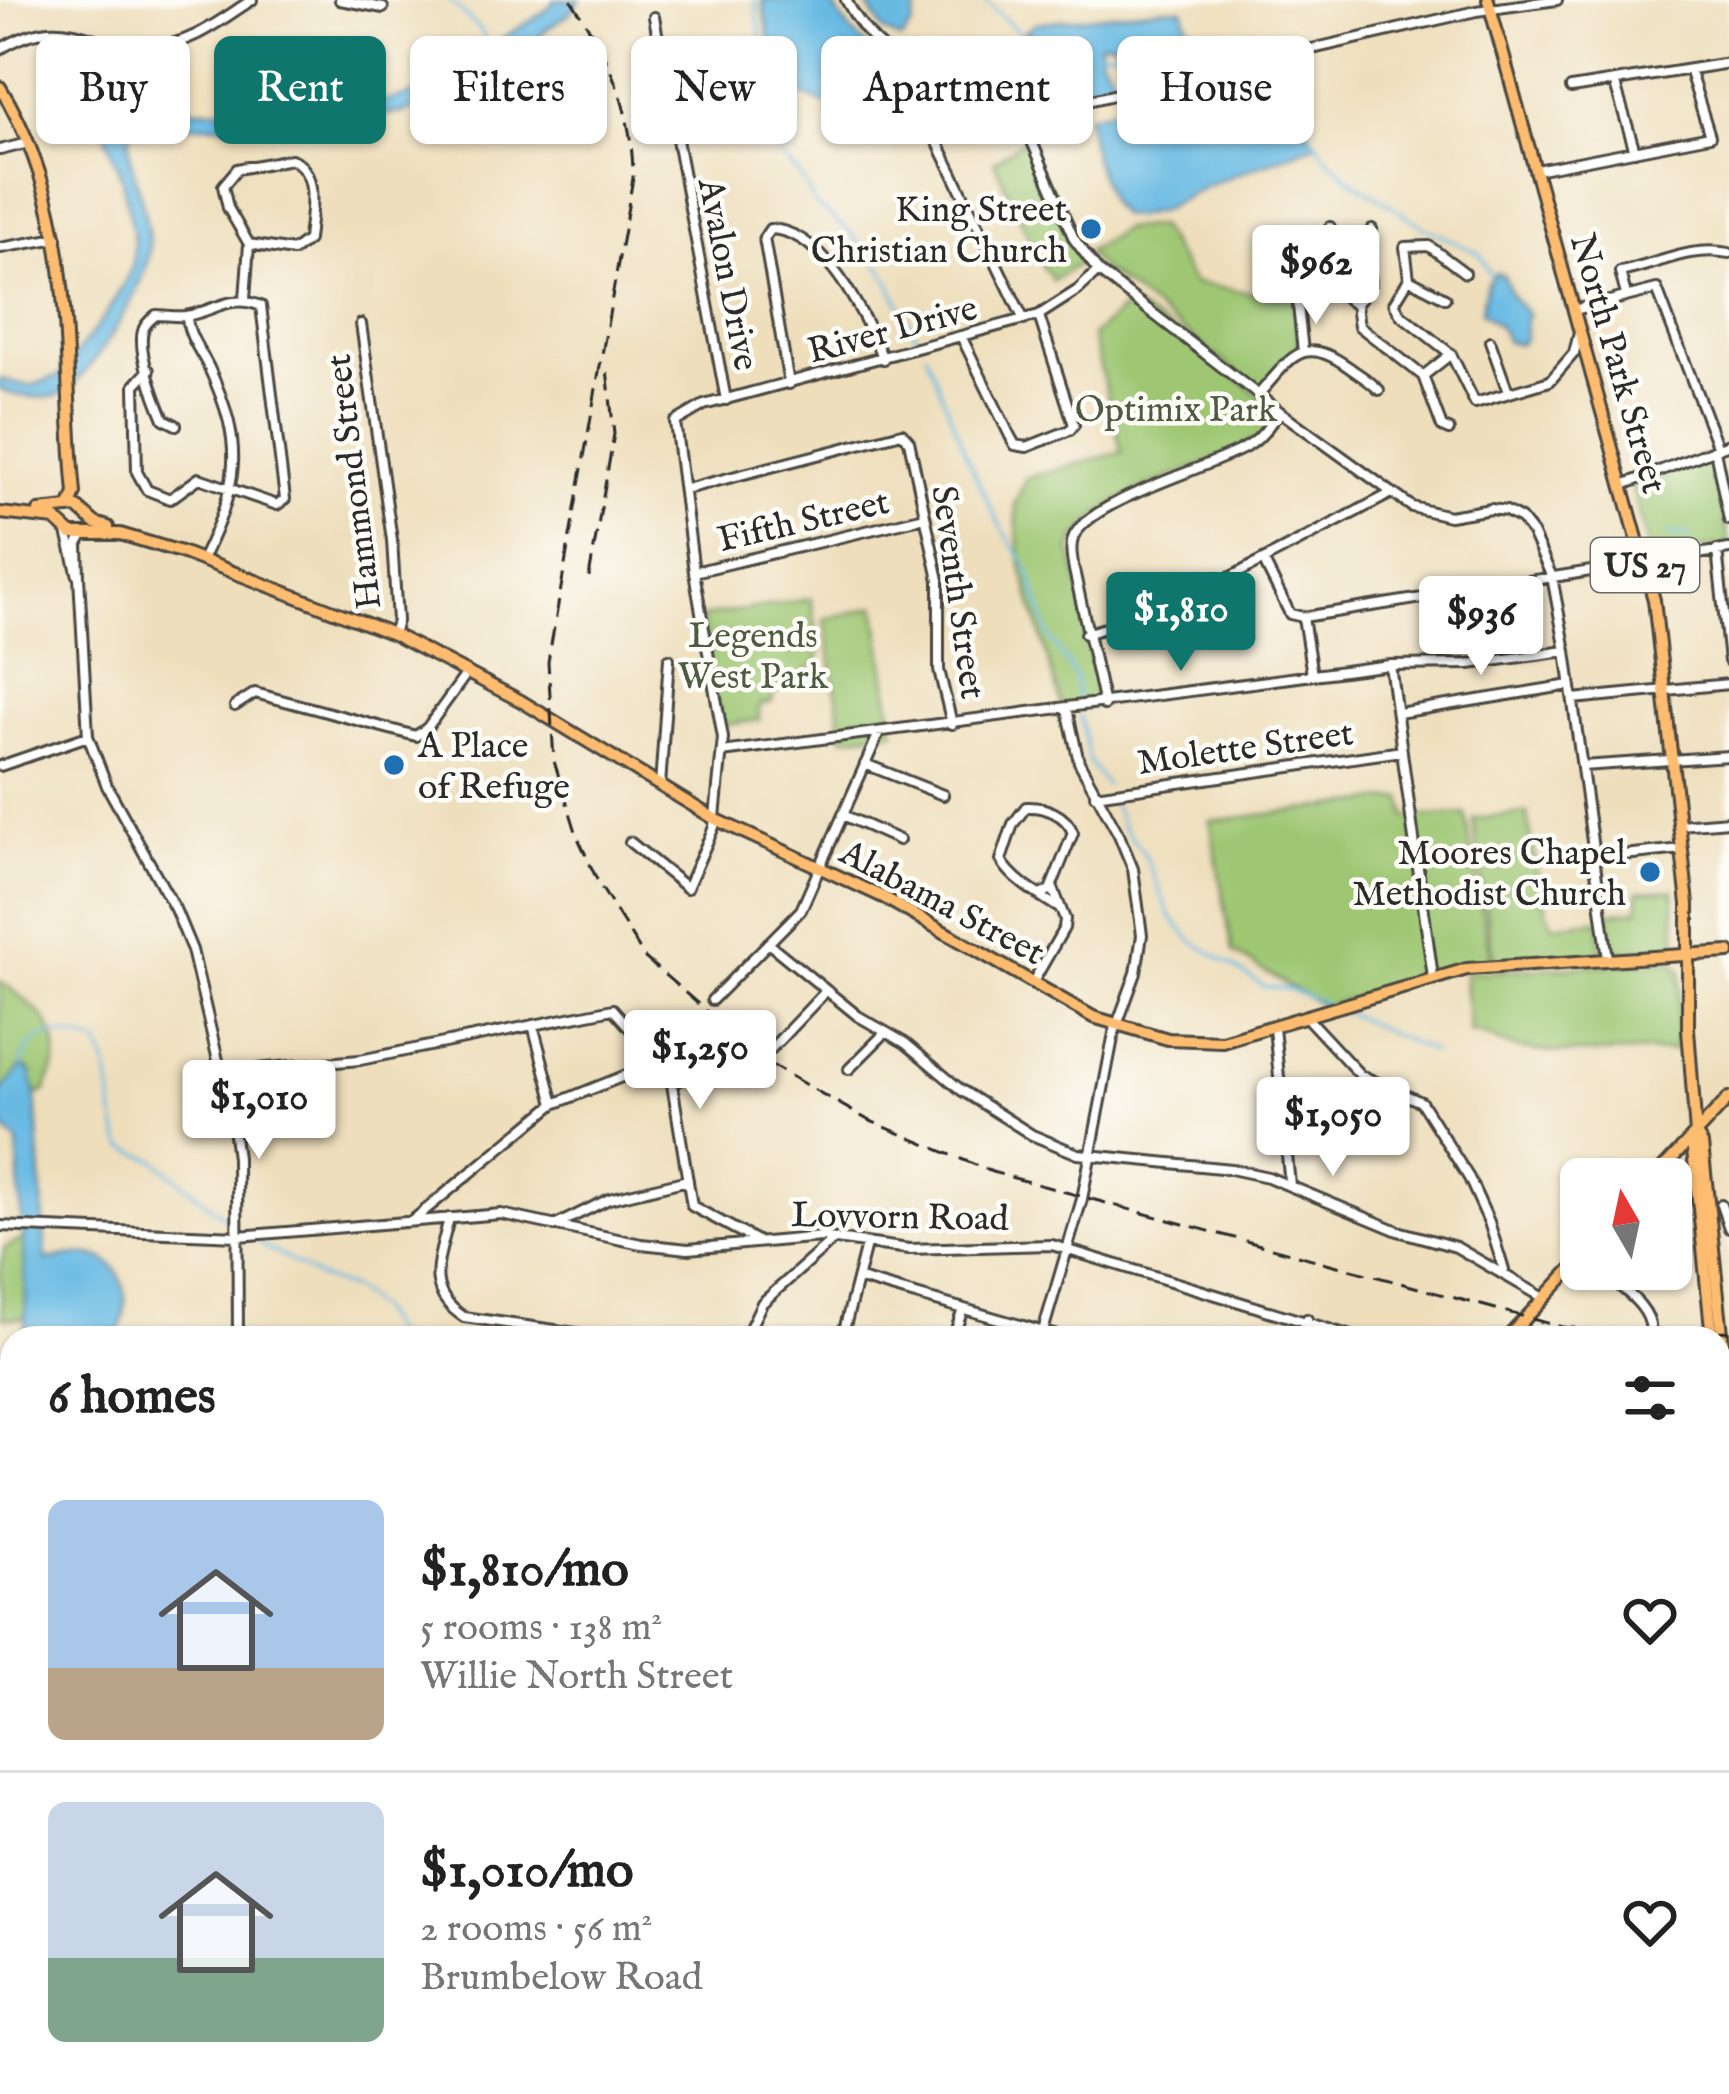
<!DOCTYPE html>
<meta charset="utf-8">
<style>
body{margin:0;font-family:"IM FELL English",serif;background:#f6f6f6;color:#222;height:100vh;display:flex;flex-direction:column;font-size:45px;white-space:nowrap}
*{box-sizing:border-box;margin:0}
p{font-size:39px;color:#767676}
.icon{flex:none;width:66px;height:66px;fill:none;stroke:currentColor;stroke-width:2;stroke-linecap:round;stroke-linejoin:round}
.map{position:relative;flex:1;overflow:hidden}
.drawer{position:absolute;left:0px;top:1326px;width:1731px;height:768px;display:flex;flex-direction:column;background:#fff;border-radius:36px 36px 0 0;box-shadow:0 3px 9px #0004}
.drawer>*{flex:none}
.hud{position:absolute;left:36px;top:36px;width:1659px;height:108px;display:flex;gap:24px}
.needle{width:78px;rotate:351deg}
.fabs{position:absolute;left:1560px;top:1158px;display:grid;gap:24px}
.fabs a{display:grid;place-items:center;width:132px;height:132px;border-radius:18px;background:#fff;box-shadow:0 3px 9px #0004;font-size:60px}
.price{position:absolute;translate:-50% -102px;padding:0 27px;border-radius:12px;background:#fff;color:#222;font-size:39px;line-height:78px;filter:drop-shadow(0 3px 6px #0008)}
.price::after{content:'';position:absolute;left:50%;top:72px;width:36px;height:27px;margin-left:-18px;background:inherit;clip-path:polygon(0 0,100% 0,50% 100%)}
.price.current{background:#0f766e;color:#fff}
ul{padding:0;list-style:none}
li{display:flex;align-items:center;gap:36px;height:300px;padding:0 48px}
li+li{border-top:3px solid #e0e0e0}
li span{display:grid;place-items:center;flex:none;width:336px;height:240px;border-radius:18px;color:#555}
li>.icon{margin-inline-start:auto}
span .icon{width:144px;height:144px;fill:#fffc;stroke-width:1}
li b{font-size:51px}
h2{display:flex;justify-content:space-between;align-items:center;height:144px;padding:0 48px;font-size:51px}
.tag{padding:0 42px;border-radius:18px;background:#fff;box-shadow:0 3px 9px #0004;font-size:42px;line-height:108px}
.tag.current{background:#0f766e;color:#fff}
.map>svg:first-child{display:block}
</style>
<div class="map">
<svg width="1729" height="2094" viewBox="0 0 1729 2094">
<rect width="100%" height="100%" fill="#fdfcf7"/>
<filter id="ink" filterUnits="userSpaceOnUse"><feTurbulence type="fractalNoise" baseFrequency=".00833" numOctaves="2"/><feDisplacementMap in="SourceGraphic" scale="24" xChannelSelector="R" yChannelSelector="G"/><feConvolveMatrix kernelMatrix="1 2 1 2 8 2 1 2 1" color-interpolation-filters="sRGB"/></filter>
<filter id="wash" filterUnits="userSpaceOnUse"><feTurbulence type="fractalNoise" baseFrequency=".004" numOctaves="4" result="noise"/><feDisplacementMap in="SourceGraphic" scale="48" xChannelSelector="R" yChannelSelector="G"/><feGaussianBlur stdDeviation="2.7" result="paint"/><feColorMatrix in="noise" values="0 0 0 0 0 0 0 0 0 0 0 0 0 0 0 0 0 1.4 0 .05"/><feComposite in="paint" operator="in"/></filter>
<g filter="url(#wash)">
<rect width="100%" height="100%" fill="#eedebb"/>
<!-- green -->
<path fill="#9fc773" stroke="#65794f" stroke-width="3" d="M 1025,139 L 1069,238 L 1084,260 L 1053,281 L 1039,260 L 994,161 Z
M 1158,226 L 1193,283 L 1294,300 L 1300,350 L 1260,389 L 1098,266 L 1087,252 L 1123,229 Z
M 1129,304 L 1196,346 L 1279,411 C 1272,421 1265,434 1255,440 C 1197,476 1105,484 1071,548 L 1104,705 L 1062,709 L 1021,564 L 1015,504 L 1026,478 L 1122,452 L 1092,336 Z
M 1707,456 L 1713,460 L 1729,544 L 1651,555 L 1631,486 Z
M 811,599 L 820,649 L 818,662 L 773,694 L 772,702 L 759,705 L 759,720 L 720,726 L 702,617 Z
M 876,606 L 894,731 L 843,737 L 825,619 Z
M 1403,798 L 1407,817 L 1465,814 L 1491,962 L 1428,974 L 1324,1007 L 1233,952 L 1210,821 Z
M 1527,813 L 1539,885 L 1552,925 L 1599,920 L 1601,957 L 1494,966 L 1473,819 Z
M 1673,890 L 1677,946 L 1614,952 L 1607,913 L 1638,910 L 1638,891 Z
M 1672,961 L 1681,970 L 1675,1050 C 1630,1052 1556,1057 1513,1047 C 1495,1043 1494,1034 1469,1032 L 1465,973 Z
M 0,981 C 28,1002 64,1024 55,1064 C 53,1074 47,1080 46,1091 L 36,1095 L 30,1071 L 0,1093 Z
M 26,1238 L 26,1318 L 3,1318 L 0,1278 L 4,1248 Z"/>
<!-- water -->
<path fill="#67bae3" stroke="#497287" stroke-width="3" d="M 555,0 L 580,0 L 568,15 L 544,31 L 512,73 L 477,90 L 402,113 L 281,124 L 154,126 L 134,130 L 129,137 L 130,153 C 135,181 151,227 149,253 C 146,284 85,390 55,396 C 36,400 17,396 0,390 L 0,379 L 30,386 L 59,376 L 105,316 L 127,278 L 133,264 L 134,240 L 122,178 L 106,137 L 107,122 L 112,112 C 139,100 176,110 205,109 C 279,108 366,117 435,85 C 462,72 480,54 503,38 C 522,24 541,19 555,0 Z
M 762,0 L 831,0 C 844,31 867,45 892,66 L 894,76 L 867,103 L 841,110 L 799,94 L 773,61 Z
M 864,0 L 919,0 L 913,25 L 901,40 L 884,31 Z
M 1166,8 L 1183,9 L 1191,34 L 1151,75 L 1138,71 L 1113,42 L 1100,42 L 1100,56 L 1115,79 L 1108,85 L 1071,89 L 1053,48 L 1024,32 L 1037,23 Z
M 1281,65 L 1306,131 L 1318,143 L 1206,186 L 1160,211 L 1133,217 L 1120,215 L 1109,202 L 1094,158 L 1087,116 Z
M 1496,273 L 1504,276 L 1511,295 L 1527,314 L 1524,339 L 1519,344 L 1507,342 L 1499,327 L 1481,312 L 1487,283 Z
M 22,1066 L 30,1071 L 36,1095 L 46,1260 C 61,1258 78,1252 94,1256 C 130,1265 131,1311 116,1338 L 24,1338 C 30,1273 18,1208 18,1143 L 0,1123 L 0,1093 Z"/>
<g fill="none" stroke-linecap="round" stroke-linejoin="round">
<!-- stream -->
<path stroke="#67bae3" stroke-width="3" d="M 449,0 L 482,32 L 491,48
M 755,0 L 779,154 L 799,175 L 816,205 L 848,230 L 883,270 L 920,343
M 984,0 L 1036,48 L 1058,51
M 1175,48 L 1266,44 L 1275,53
M 1097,52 L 1123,51
M 1281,67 L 1290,92
M 1300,118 L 1328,159 L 1353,181 L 1424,227 L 1480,254 L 1491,276
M 926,353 L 969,462 L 998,522 L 1028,568 L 1048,634 L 1075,676 L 1078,701
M 1670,534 L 1689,536
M 1080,716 L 1090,764 L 1106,785
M 1111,799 L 1123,827 L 1145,855 L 1170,916 L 1191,940 L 1265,987 L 1288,989 L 1326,1004
M 1341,1011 L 1432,1052
M 22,1066 C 28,1024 70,1032 99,1045 C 115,1077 108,1114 123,1147 L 155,1160 L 229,1221
M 259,1243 L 318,1277 L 353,1289 L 378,1310 L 395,1338
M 0,1619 L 12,1637"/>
</g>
</g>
<g filter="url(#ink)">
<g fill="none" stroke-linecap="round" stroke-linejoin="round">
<defs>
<path id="minor" d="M 340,0 L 383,8
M 846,0 C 886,78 985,120 1070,105 L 1476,11 L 1557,0
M 654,17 L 726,400
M 0,49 C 72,7 83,51 152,47 C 191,45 220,20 252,0
M 926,80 L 919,104 L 1024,320
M 1614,81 L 1635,151
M 1571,88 L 1729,63
M 1017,107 L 1074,239 L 1098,271 L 1279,411 L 1412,507 L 1449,516 L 1491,509 L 1506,511 L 1521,519 L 1532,533 L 1552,577 L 1566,651 L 1608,959
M 0,150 L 28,143
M 291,159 C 321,172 310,214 308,240 L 293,251 L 249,244 L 228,208 L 223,186 L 237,169 Z
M 1536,170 L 1710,136 L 1690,72
M 1330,227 C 1329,254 1330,291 1356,305
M 1372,229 L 1366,238 L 1371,283 L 1356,305 L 1359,326 L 1423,376
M 0,248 L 57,238
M 1293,258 L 1303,352
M 1465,273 L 1429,246 L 1405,247 L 1409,279 L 1394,303 L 1400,314 L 1451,354 L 1475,403 L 1550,381 L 1574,353 L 1579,333
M 1409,279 L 1445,298
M 1626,295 L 1620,272 C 1658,265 1689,245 1729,253
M 245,299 L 249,244
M 1574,310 L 1657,289 L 1718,448
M 187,316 C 187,335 201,351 209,368 C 246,447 238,485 202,560
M 361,324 L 392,540 L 397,621 L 393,634
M 962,338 L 1010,436 L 1015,445 L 1027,447 L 1070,430 L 1074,425 L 1039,316
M 1490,341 L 1508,392
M 149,370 L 135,385 L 137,472 L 147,490 L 170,499 L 199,478 L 277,505 L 285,499 L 261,306 C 229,293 214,312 185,316 C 176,317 165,315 156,315 C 151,319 144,325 143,331 C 137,351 156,400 164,419 L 176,425
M 789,384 L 764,238 L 770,229 C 825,231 864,314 883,359
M 1258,395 C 1290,360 1301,333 1347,366 C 1358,374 1369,380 1379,390
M 1449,430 L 1442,427 L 1423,376 L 1451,354
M 1715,450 L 1729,520
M 1623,485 L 1729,444
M 686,489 L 902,433 L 909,441 L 939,580 L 939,670 L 952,724
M 67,532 L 78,576
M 83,535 L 78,544 L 79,577 L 88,736 L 107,786 L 175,909 L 192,950 L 232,1120 L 237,1158 L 238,1338
M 1717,550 L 1729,661
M 1264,562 L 1290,614 L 1303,617
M 694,572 L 925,517
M 1303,617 L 1729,549
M 1303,617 L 1312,675
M 1085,634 L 1171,608 L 1390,494
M 1390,665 L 1433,977
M 1573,699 L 1729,684
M 1104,705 L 1074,570 C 1072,558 1069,545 1075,534 C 1098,497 1208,469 1248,446 C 1262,438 1270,424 1279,411
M 235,706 L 255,693 L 416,736 L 427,728 L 467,673
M 1398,713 L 1570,685
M 722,752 L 1390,665 L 1469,664 L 1566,651
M 865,764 L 943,795
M 0,766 L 88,736
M 1582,766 L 1729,756
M 660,786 L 669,659
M 1095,795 L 1402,751
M 843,815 L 899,840
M 1679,825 L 1729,821
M 630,842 L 687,888 L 714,827 L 723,738 L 694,572 L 675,422 L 704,405 L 1039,315 L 1078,290 L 1098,271
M 1594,858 L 1682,849
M 1040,895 L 1050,890 L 1073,833 C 1066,814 1044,806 1026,807 L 1013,824 L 1001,860 C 1013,881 1039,895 1059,908
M 768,943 L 858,1016 L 905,1043 L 961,1090 L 1032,1135 L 1078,1154 L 1231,1169 L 1268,1177 L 1398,1231 L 1456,1247 L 1544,1298
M 1033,982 L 1064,928 L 1065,919 L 1052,886
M 712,1000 L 801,910 L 879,733
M 1307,1018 L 1360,1075 L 1421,1102 L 1469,1178 L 1489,1222 L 1504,1270
M 533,1025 L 554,1104
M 1274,1028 L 1290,1185
M 770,1050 L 826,991
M 849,1069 L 886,1032
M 221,1072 L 360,1060 L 613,1009 L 659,1062 L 672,1084 L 692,1206 L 757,1241
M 672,1084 L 721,1058
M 1721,1205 L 1729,1228
M 449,1218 C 440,1259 422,1290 464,1317 L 611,1338
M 412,1221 L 554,1104 L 659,1062
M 0,1226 L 238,1236 L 501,1214 L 641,1244 L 688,1249 L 821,1237 L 909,1249 L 1052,1245 L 1358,1338
M 554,1226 L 609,1199 L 688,1180
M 1599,1269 C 1618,1286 1659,1310 1649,1338
M 860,1279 L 1065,1338
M 745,1338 L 762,1303 L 833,1240
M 842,1338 L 866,1245
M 953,1338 L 963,1309
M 1041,1338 L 1082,1199 L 1114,1033 L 1136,973 L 1142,935 L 1133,869 L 1119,835 L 1079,762 L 1067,709
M 1287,1338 L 1303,1327 L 1307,1319
M 0,1666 L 12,1665
M 0,1810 L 12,1803
M 1719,1873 L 1729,1929
M 573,2082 L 577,2094
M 660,2082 L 661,2094
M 740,2082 L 741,2094
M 994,2082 L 994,2094
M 1210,2082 L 1213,2094
M 1386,2082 L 1386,2094
M 1691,2082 L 1692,2094
M 57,2094 L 62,2082
M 164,2094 L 166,2082
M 468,2094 L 482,2082
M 1045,2094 L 1124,2082"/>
<path id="major" d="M 1488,0 L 1654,600 L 1688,904 L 1688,1029 L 1696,1135 L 1693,1150 L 1712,1338
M 0,87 C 79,217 61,349 75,493 L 69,508
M 39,511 L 77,507 L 95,523 L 108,527
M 0,513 L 55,519 L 71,534 L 120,534 L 181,552 L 393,634 L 521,701 L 715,819 L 883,897 L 1093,1017 L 1168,1039 L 1222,1041 L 1467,969 L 1729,952
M 1696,1135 L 1702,1144 L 1729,1400
M 1653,1179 L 1729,1098
M 1507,1338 L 1581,1259
M 1719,1414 L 1729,1498
M 1719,1531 L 1729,1540
M 294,2094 L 313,2082"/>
</defs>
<!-- minor casing -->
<use href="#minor" stroke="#484641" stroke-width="14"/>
<!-- major casing -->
<use href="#major" stroke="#484641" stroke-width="16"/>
<!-- minor -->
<use href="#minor" stroke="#fff" stroke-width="8"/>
<!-- major -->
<use href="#major" stroke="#fdbc6f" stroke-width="10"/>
<!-- rail -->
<path stroke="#2b2b2b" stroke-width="3" stroke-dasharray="18 9" stroke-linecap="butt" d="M 571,0 C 609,57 633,109 633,178 L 548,662 L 554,761 L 578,838 L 599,884 L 645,958 L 764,1061 L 868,1120 L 992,1172 L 1562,1327 L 1650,1335 L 1729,1331
M 589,577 L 614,434 L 607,369"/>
<defs>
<path id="minor-bridge" d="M 1719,1422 L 1729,1421"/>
</defs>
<!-- minor-bridge casing -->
<use href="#minor-bridge" stroke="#484641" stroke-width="14" stroke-linecap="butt"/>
<!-- minor-bridge -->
<use href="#minor-bridge" stroke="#fff" stroke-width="8"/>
</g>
</g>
<!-- markers -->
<g fill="#1f6fb2" stroke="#fdfcf7" stroke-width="4.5">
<circle cx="1091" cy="229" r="12"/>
<circle cx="394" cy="765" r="12"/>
<circle cx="1650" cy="872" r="12"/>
</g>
<g text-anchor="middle" stroke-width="9" stroke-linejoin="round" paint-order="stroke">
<!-- shield labels -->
<rect fill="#fdfcf7" stroke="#6a6a68" stroke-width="3" x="1591" y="538" width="108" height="54" rx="9"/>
<g font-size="33" font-weight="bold" fill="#2b2b2b">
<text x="1645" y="577">US 27</text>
</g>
<!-- poi labels -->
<g font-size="36" fill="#2b2b2b" stroke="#fdfcf7" text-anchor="end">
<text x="1067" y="221">King Street<tspan x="1067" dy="41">Christian Church</tspan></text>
<text x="418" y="757" text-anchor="start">A Place<tspan x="418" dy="41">of Refuge</tspan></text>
<text x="1626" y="864">Moores Chapel<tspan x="1626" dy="41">Methodist Church</tspan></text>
</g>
<!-- street labels -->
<g font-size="36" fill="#2b2b2b" stroke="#fdfcf7">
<text transform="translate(730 274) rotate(79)" y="13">Avalon Drive</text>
<text transform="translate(892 328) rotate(-15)" y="13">River Drive</text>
<text transform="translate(1620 363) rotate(74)" y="13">North Park Street</text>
<text transform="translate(352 482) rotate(-97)" y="13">Hammond Street</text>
<text transform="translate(803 519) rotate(-13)" y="13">Fifth Street</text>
<text transform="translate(960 592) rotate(82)" y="13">Seventh Street</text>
<text transform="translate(1245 746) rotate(-8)" y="13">Molette Street</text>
<text transform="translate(943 901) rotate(28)" y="13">Alabama Street</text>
<text transform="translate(900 1215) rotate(1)" y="13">Lovvorn Road</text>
</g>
<!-- park labels -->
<g font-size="36" fill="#4e5a41" stroke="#fdfcf7">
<text x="1176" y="421">Optimix Park</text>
<text x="753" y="647">Legends<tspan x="753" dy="41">West Park</tspan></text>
</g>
</g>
</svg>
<div class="fabs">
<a><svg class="needle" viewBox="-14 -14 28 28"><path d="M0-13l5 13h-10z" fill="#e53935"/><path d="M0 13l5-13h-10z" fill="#767676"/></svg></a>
</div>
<b class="price" style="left:1316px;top:327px">$962</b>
<b class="price current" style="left:1181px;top:674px">$1,810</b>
<b class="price" style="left:1481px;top:678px">$936</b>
<b class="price" style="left:700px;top:1112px">$1,250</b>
<b class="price" style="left:259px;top:1162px">$1,010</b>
<b class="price" style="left:1333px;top:1179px">$1,050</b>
<div class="hud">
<a class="tag">Buy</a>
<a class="tag current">Rent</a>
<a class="tag">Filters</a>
<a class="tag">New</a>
<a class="tag">Apartment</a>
<a class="tag">House</a>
</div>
<section class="drawer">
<h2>6 homes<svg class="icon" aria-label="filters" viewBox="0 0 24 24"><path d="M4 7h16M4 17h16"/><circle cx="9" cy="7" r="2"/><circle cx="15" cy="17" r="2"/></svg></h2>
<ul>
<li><span style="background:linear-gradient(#a9c7e8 70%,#b9a48a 0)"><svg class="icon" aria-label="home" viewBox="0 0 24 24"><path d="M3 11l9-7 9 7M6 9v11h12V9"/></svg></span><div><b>$1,810/mo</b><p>5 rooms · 138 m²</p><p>Willie North Street</p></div><svg class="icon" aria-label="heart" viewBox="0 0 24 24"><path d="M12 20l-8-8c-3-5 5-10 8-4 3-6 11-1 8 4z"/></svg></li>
<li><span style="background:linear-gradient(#c9d6e8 65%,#7fa58c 0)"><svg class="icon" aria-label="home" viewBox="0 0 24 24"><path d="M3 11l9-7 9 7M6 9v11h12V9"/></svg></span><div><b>$1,010/mo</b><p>2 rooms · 56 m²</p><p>Brumbelow Road</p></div><svg class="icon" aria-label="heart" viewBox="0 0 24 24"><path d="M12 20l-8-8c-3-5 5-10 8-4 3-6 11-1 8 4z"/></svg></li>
</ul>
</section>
</div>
